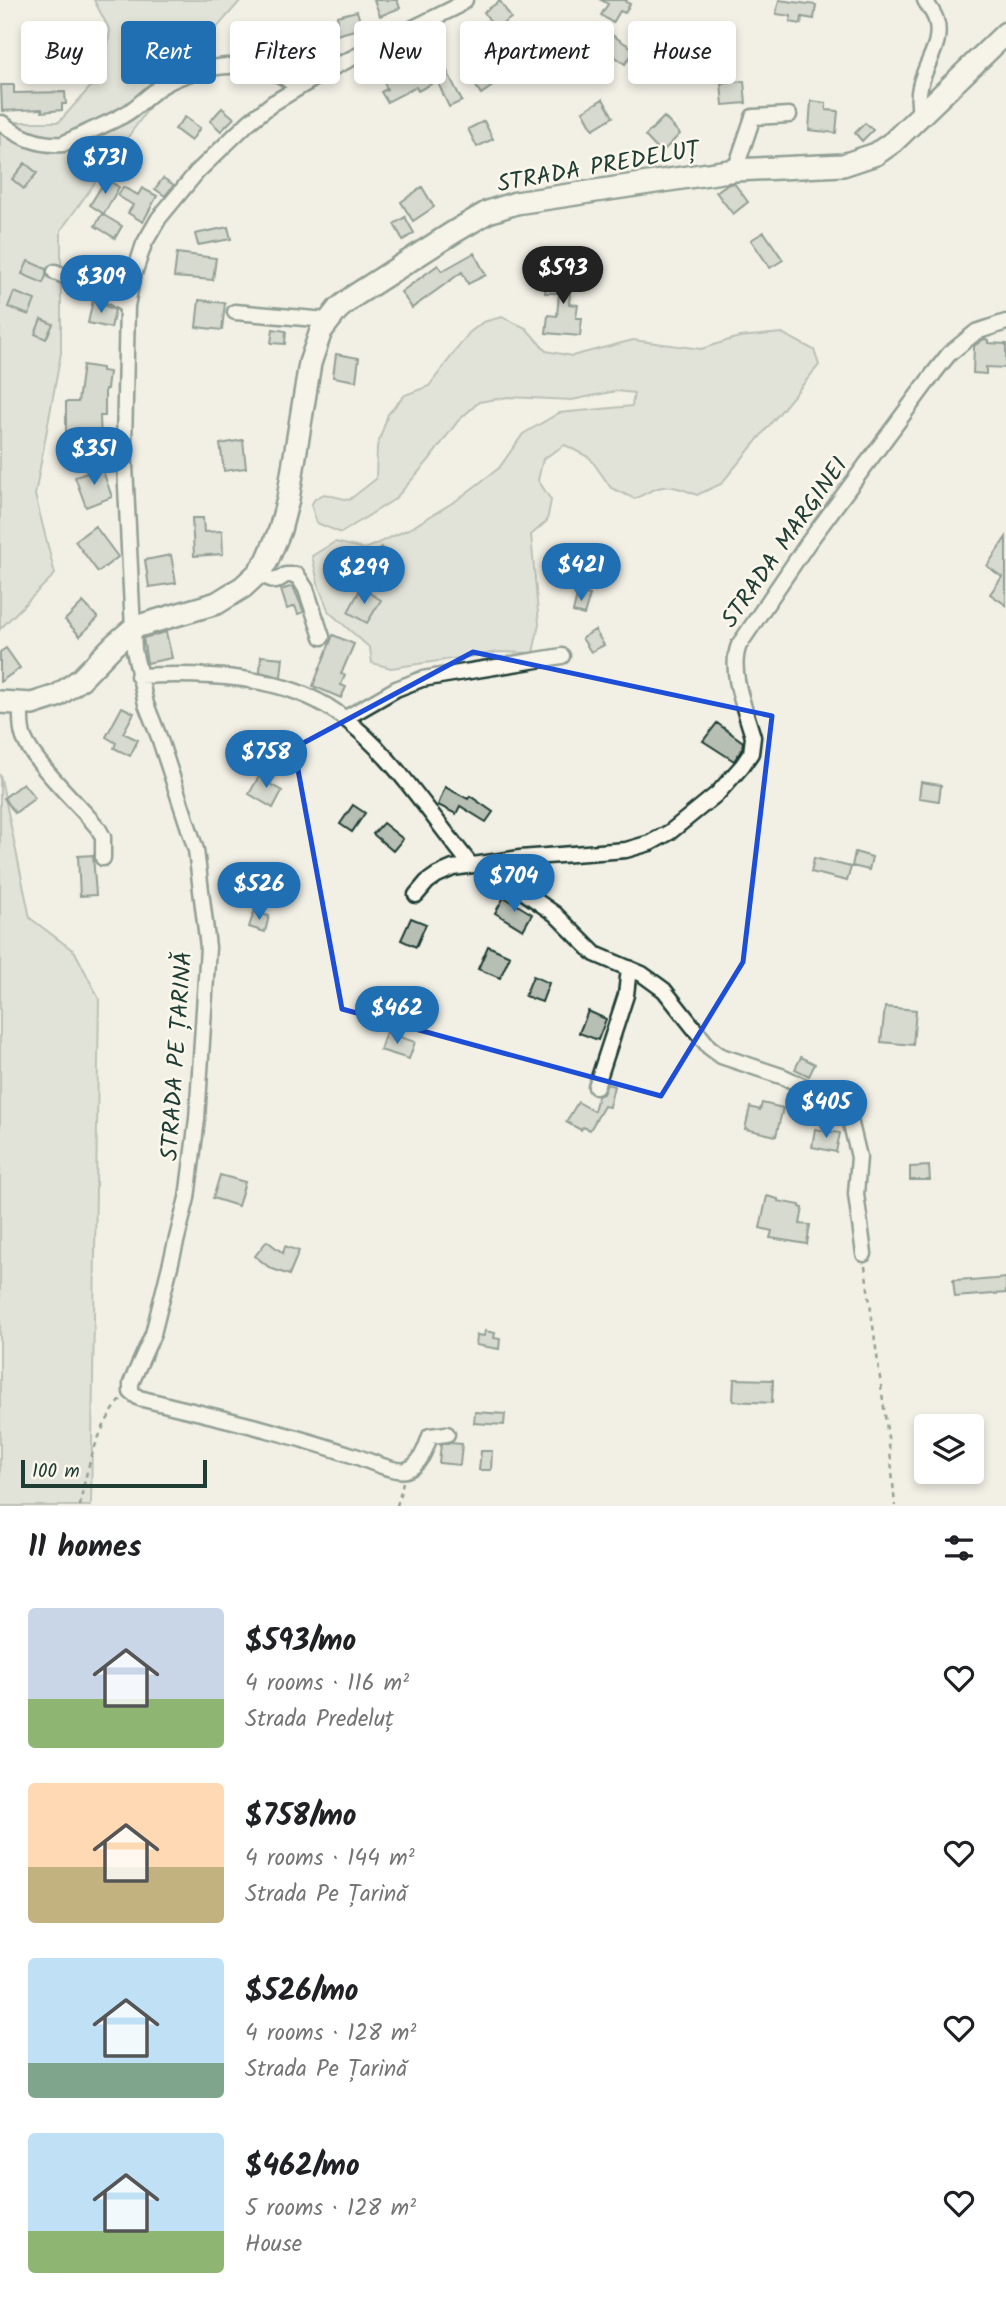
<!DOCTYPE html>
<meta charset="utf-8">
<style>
body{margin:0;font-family:Kalam,sans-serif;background:#f6f6f6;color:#202124;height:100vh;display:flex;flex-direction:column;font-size:26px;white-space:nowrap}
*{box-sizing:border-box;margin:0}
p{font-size:23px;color:#757577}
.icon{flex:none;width:38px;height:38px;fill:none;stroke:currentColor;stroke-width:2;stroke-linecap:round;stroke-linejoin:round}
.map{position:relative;height:1506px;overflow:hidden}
.side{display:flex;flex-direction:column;background:#fff;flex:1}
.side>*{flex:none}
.banner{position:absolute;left:21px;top:21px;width:964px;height:63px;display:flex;gap:14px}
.tools{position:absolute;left:914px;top:1414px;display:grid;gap:14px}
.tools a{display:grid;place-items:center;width:70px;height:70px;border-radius:7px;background:#fff;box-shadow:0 4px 10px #0003;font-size:35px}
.scale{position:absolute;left:21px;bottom:18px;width:186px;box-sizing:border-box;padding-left:7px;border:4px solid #1f3d34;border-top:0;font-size:19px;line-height:24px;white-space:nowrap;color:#1f3d34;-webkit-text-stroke:5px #fbf7ec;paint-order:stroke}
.price{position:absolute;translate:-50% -60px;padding:0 16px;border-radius:24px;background:#1f6fb2;color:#fff;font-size:23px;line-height:46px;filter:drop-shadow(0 2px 4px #0008)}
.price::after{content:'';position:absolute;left:50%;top:42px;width:21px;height:16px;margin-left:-10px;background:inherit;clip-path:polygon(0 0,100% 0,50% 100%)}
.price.current{background:#222;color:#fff}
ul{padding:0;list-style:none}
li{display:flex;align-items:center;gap:21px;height:175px;padding:0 28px}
li span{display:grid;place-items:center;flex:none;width:196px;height:140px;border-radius:7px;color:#555}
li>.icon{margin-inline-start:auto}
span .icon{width:84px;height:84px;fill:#fffc;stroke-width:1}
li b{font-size:30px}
h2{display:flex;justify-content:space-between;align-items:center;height:84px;padding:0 28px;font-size:30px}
.pill{padding:0 24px;border-radius:7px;background:#fff;box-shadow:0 4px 10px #0003;font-size:24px;line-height:63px}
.pill.current{background:#1f6fb2;color:#fff}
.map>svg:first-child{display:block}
</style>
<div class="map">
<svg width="1006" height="1506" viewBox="0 0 1006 1506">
<rect width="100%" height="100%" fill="#f2f0e5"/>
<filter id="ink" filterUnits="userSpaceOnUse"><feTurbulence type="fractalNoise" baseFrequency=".0143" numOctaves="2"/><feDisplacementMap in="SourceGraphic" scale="14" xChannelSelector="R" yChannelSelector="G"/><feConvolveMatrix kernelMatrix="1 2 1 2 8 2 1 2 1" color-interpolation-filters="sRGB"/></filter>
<g filter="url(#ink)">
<!-- green -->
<path fill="#cfd2c8" stroke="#77887e" stroke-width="2" d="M 94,0 L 241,0 L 156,98 L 61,230 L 61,353 L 35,495 L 55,574 L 0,629 L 0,122 L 59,122 L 104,72 L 110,31 Z
M 502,317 L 526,328 L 546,351 L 572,356 L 633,340 L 701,349 L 739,337 L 782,333 L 814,350 L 819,365 L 721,484 L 697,495 C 668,482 662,484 635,499 L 611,488 L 590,458 L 565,445 L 543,459 L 538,480 L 551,500 L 547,521 L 531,535 L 539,624 L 533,653 L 499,652 L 391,668 L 372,663 L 370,648 L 329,612 L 319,587 L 312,556 L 335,542 L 365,549 L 411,528 L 457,500 L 499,468 L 523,434 L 559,413 L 632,406 L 634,393 L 616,391 L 572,400 L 508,397 L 479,402 L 458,421 L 429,460 L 395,499 L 341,533 L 317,523 L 311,505 L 315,499 L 324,494 L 349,500 L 376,479 L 377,447 L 388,414 L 405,395 L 429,386 L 469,333 L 483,322 Z
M 0,774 L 30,918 L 75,952 L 99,999 L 91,1506 L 0,1506 Z"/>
<!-- building -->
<path fill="#b7beb3" stroke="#1f3d34" stroke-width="2" d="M 374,0 L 397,0 L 400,8 L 380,16 Z
M 601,0 L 627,0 L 626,2 L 630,4 L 625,13 L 620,11 L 613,23 L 601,15 L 608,4 Z
M 779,0 L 816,5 L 814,19 L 802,17 L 801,24 L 790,22 L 791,16 L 776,14 Z
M 500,1 L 511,18 L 495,29 L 484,12 Z
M 357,11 L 362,28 L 325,38 L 327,48 L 312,52 L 306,29 L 338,21 L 337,16 Z
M 258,28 L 263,50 L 245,54 L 240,32 Z
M 603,29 L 635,50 L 625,64 L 594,41 Z
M 441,59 L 462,101 L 449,107 L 437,81 L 418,91 L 416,87 L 387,102 L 381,92 L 387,89 L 384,83 L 399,75 L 403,81 Z
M 482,65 L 494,85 L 481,94 L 468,74 Z
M 744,81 L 746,103 L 723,105 L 721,83 Z
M 1,85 L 14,85 L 14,93 L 65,92 L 66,104 L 62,104 L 62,110 L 42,112 L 42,109 L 2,111 Z
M 603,99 L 613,117 L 593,129 L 583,111 Z
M 811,101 L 826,103 L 826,110 L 838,111 L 836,133 L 809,130 Z
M 222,108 L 234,118 L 221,131 L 210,121 Z
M 185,117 L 200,128 L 191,141 L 175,129 Z
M 664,117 L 680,134 L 661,153 L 645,136 Z
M 484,121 L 493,139 L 477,147 L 468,129 Z
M 865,123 L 873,130 L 862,141 L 855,133 Z
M 25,163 L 37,173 L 24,189 L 12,179 Z
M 163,178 L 174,185 L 165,196 L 155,189 Z
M 106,179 L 119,187 L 104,214 L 90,205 Z
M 734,183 L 748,202 L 733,214 L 716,192 L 726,185 Z
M 123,187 L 138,195 L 142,188 L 157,196 L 143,222 L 128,213 L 133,205 L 118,196 Z
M 422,187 L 434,207 L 413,221 L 401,202 Z
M 102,214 L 122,226 L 115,238 L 95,226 Z
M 405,217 L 414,233 L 403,240 L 394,224 Z
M 228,227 L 231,239 L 198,245 L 195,234 Z
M 764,232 L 783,260 L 770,268 L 751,240 Z
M 177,253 L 216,258 L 213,280 L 174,277 Z
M 474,253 L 486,275 L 468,284 L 462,272 L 412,308 L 401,292 L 438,265 L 442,271 Z
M 28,261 L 46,269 L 46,276 L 43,283 L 22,274 Z
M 547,271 L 572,273 L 569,304 L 578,305 L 576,318 L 582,318 L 580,336 L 546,333 L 548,315 L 557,316 L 559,293 L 545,293 Z
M 14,292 L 35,300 L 29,315 L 8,307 Z
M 93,300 L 115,310 L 111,328 L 88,323 Z
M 199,300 L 225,303 L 222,330 L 196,327 Z
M 41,319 L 53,324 L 46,339 L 35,334 Z
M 273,329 L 286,331 L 285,344 L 271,343 Z
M 984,339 L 988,340 L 988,343 L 1006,344 L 1006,368 L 986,367 L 986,374 L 973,373 L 974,346 Z
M 336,354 L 359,358 L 356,381 L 333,377 Z
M 83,365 L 102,368 L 102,371 L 109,372 L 107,389 L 105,389 L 105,416 L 100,416 L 101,441 L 66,441 L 66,402 L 78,402 Z
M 243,440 L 246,468 L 224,471 L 220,444 Z
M 102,468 L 112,497 L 86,507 L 75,477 Z
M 192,518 L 203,518 L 204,532 L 222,531 L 223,554 L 194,556 Z
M 95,526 L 118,557 L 98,572 L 75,541 Z
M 1006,537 L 1006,605 L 990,594 L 1002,577 L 987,566 Z
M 381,547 L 400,560 L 388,577 L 370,565 Z
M 171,555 L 176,583 L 149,587 L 145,560 Z
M 293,586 L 304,612 L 298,614 L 295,606 L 287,609 L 281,590 Z
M 361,588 L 381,600 L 367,623 L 348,612 Z
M 578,592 L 590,595 L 584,615 L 573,612 Z
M 83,602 L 98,618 L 80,636 L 65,620 Z
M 595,630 L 604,645 L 591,652 L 582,638 Z
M 166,632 L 172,658 L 147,663 L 143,638 Z
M 333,635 L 354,644 L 341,674 L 345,675 L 341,685 L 346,687 L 341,698 L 313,686 Z
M 6,648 L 20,668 L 0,682 L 0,652 Z
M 261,656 L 283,658 L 281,677 L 260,672 Z
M 122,707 L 134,713 L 123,733 L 138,740 L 130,756 L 114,748 L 116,743 L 106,737 Z
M 717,723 L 743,742 L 742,749 L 734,761 L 703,741 Z
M 262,771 L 274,778 L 270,784 L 282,791 L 273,808 L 249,794 Z
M 921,782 L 941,785 L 939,801 L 919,798 Z
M 23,783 L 35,798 L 15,813 L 4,798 Z
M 445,787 L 468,799 L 470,796 L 493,812 L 486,822 L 460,806 L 456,814 L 438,805 Z
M 353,805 L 365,813 L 352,832 L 340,824 Z
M 383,823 L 403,839 L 393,851 L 373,834 Z
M 855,852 L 872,857 L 869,870 L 852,866 Z
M 93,855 L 96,895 L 80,896 L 78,856 Z
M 814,858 L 851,867 L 847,881 L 811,872 Z
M 504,897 L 532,914 L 523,930 L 495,913 Z
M 254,912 L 269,916 L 265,932 L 249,927 Z
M 411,918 L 426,924 L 416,947 L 401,940 Z
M 488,946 L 510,956 L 500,978 L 478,969 Z
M 533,976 L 549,983 L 542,1002 L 525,996 Z
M 885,1007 L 916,1010 L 913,1045 L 881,1042 Z
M 588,1011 L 606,1019 L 598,1040 L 579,1033 Z
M 386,1032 L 415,1042 L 409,1059 L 380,1050 Z
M 801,1057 L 815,1064 L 809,1076 L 795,1069 Z
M 607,1084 L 614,1086 L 609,1107 L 604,1106 L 590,1130 L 583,1127 L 581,1130 L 566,1122 L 578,1102 L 594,1111 L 598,1096 L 603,1094 Z
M 762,1103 L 783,1108 L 776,1136 L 745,1129 L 750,1107 L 760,1110 Z
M 815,1129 L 840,1133 L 836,1152 L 812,1147 Z
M 929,1166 L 930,1180 L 910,1180 L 910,1167 Z
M 220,1175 L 245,1182 L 238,1206 L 213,1198 Z
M 767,1196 L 778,1199 L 778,1201 L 800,1205 L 800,1207 L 803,1208 L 800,1224 L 810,1225 L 807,1244 L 770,1238 L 772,1231 L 760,1228 Z
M 267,1241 L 283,1253 L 285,1246 L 299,1251 L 289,1275 L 270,1268 L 255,1256 Z
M 1006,1278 L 1006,1293 L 955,1297 L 953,1280 L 971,1279 L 971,1281 Z
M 485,1331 L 495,1333 L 494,1338 L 500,1339 L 499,1349 L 476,1345 L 477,1335 L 484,1336 Z
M 734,1379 L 773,1380 L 772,1403 L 733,1401 Z
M 475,1412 L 505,1414 L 504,1425 L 474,1423 Z
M 450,1443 L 462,1444 L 460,1465 L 439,1463 L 441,1444 Z
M 481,1451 L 492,1451 L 491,1470 L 479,1470 Z"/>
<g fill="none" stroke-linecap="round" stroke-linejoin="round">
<defs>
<path id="minor" d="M 921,116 C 909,75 946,52 936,20 C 934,13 928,6 925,0
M 2,123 C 18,137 41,146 63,144 C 82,134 103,126 122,116 C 138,108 149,93 165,84 C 201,64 266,54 297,88
M 735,170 L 753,117 L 789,115
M 55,272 L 109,295 L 127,306
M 235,312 L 327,320
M 257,574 L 276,581 L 286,575 L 297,575 L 306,589 L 322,637
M 138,676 C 201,673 282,674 336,712 C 389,749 430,815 471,865
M 21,705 C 21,716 20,728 24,738 C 34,763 79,805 98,828 L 103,837 L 103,858
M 344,719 L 396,689 L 422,679 L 562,656
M 484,864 L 555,914 L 595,954 L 642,974 L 664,990 L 709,1047 L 721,1056 L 784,1077 L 822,1095 L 845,1114 L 851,1124 L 859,1157 L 856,1194 L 864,1254
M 416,895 L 427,882 L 437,875 L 453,868 L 520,858 L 626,850 L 650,843 L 670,832 L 718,793 L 742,766 L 751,753 L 753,737 C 746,711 728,671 739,645 L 808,543 L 934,373 L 949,354 L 976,332 L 1006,322
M 596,1087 L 626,995 L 629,968
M 447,1434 L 430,1436 C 426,1448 420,1466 406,1470 C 395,1473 367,1460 355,1456 C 285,1432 211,1416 139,1398 L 131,1392 L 131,1383 L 153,1334 L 187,1198 L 197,1119 L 208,947 L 196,850 L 159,737 L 146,704 L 134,650 L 124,445 L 127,306 L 132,280 L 144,244 L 159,218 L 197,172 L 249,122 L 273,103 L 330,69 L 454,8 L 465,0"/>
<path id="secondary" d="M 0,702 L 32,704 L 57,696 L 81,679 L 114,645 L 135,627 L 217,603 L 243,587 L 257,574 L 267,561 L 280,530 L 288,499 L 310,363 L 321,331 L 338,309 L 354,296 L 454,232 L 488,212 L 516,203 L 735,170 L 843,165 L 876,154 L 893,142 L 1006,33"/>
</defs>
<!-- minor casing -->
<use href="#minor" stroke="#1f3d34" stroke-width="19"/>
<!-- secondary casing -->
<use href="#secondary" stroke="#1f3d34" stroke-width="26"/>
<!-- path -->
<path stroke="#1f3d34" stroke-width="2.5" stroke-dasharray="5 5" stroke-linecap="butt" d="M 865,1266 L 891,1460 L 895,1506
M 80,1506 C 85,1472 98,1426 121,1400
M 397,1506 L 403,1482"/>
<!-- minor -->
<use href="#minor" stroke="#fbf7ec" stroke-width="14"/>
<!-- secondary -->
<use href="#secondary" stroke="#fbf7ec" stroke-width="21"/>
</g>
</g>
<!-- marked area -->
<path d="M0 0H1006V1506H0ZM 473,652 L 772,716 L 743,962 L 661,1096 L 342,1009 L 294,748 Z" fill="#f2f0e5" fill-opacity=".55" fill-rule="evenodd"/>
<path fill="none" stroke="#1d4ed8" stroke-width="5" stroke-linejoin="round" d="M 473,652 L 772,716 L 743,962 L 661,1096 L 342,1009 L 294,748 Z"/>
<g text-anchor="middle" stroke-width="5" stroke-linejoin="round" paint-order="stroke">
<!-- street labels -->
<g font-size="24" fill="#1f3d34" stroke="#fbf7ec">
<text transform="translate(598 166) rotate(-10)" y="8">STRADA PREDELUȚ</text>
<text transform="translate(784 542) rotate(-55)" y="8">STRADA MARGINEI</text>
<text transform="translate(176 1056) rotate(-86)" y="8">STRADA PE ȚARINĂ</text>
</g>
</g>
</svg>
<div class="tools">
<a><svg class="icon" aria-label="layers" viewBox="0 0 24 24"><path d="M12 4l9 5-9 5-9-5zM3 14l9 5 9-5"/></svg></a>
</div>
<div class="scale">100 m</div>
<b class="price" style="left:105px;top:196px">$731</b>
<b class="price current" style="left:563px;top:306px">$593</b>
<b class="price" style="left:101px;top:315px">$309</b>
<b class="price" style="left:94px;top:487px">$351</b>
<b class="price" style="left:581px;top:603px">$421</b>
<b class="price" style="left:364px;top:606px">$299</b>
<b class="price" style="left:266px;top:790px">$758</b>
<b class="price" style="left:514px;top:914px">$704</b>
<b class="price" style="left:259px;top:922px">$526</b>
<b class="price" style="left:397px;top:1046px">$462</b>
<b class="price" style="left:826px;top:1140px">$405</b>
<div class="banner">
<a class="pill">Buy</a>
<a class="pill current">Rent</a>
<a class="pill">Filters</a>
<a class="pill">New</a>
<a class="pill">Apartment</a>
<a class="pill">House</a>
</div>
</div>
<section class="side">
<h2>11 homes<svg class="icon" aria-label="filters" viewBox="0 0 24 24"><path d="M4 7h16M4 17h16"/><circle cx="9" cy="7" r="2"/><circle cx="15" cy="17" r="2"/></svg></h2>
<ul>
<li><span style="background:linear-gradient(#c9d6e8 65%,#8fb573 0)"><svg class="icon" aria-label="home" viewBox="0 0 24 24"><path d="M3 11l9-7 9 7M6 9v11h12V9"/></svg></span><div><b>$593/mo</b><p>4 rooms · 116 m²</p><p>Strada Predeluț</p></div><svg class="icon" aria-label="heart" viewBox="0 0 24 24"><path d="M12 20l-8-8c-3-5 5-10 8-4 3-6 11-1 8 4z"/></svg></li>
<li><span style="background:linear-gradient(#ffd9b3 60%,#c2b280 0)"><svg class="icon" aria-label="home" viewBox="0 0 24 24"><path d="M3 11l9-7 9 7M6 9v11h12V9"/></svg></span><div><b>$758/mo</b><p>4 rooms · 144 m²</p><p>Strada Pe Țarină</p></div><svg class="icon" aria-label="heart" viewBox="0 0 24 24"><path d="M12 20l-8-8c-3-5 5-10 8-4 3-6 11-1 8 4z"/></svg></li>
<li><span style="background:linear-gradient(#bfe0f5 75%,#7fa58c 0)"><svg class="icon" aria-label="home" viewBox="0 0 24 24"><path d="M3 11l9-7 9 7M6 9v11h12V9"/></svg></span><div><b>$526/mo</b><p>4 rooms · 128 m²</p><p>Strada Pe Țarină</p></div><svg class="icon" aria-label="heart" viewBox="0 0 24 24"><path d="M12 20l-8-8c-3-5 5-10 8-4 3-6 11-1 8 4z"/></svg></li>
<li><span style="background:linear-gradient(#bfe0f5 70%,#8fb573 0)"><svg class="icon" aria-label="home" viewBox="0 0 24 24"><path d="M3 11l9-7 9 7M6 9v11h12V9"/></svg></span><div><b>$462/mo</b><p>5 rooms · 128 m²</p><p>House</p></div><svg class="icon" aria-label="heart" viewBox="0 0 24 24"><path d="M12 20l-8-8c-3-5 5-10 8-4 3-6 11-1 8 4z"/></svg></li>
</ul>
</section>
